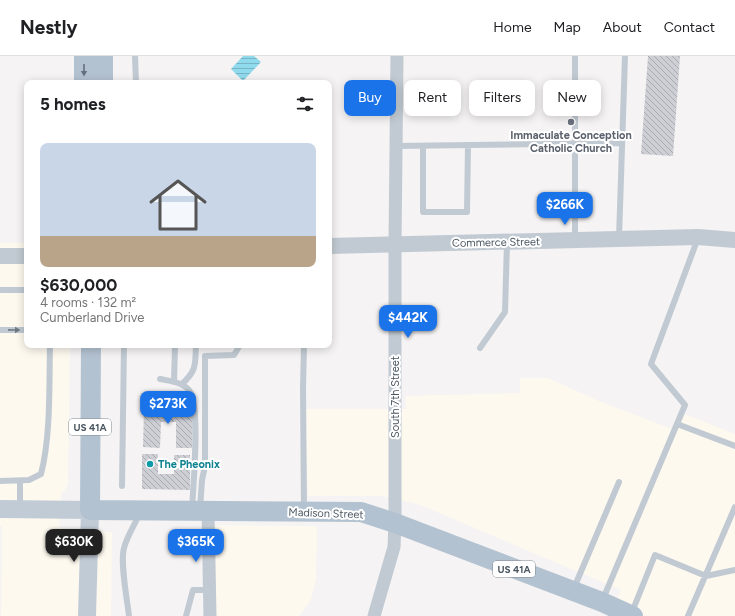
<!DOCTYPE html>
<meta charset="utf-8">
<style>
body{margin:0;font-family:Figtree,sans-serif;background:#f6f6f6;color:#202124;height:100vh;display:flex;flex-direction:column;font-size:15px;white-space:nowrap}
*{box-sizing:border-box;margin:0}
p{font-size:13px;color:#757577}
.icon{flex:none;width:22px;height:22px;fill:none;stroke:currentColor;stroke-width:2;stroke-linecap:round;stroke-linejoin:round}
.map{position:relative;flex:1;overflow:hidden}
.details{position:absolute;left:24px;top:24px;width:308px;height:268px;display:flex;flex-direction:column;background:#fff;border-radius:8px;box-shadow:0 2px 10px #0003}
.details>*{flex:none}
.top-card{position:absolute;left:344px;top:24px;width:331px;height:36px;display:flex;gap:8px}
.price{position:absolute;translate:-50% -34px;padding:0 9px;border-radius:8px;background:#1a73e8;color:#fff;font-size:13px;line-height:26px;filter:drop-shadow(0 1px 2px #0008)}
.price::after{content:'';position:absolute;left:50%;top:24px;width:12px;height:9px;margin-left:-6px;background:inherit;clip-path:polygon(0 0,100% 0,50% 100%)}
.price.current{background:#222;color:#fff}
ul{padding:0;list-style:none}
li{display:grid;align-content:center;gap:8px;height:212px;padding:0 16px}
li span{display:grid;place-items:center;height:124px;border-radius:8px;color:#555}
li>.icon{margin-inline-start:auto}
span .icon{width:72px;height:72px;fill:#fffc;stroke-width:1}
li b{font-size:17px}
h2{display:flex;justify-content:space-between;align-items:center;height:48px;padding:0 16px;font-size:17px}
.chip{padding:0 14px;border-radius:8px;background:#fff;box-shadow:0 2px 10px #0003;font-size:14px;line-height:36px}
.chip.current{background:#1a73e8;color:#fff}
header{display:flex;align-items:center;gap:24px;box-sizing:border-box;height:56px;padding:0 20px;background:#fff;border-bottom:1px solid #e0e0e0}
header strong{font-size:19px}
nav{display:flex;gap:22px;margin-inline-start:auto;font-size:14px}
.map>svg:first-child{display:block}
</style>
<header>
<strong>Nestly</strong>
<nav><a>Home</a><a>Map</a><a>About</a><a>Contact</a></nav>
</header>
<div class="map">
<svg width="735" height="560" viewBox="0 0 735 560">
<defs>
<pattern id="water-rules" width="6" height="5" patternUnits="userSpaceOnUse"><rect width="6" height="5" fill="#90daee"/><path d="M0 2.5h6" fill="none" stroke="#78b4c4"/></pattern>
<pattern id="building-back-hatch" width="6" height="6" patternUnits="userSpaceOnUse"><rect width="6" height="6" fill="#cdcfd5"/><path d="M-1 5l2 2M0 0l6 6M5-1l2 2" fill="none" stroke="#a8abb0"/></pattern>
</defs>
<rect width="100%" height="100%" fill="#f5f3f3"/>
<!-- commercial -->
<path fill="#fdf9ef" d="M 0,187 L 27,187 L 27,289 L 70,289 L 68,427 L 66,433 L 61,438 L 59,470 L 66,475 L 112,476 L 111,560 L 1,560 L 2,471 L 0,470 Z
M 520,322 L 548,322 L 601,346 L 672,373 L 679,356 L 735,378 L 735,560 L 610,560 L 621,534 L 418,448 L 382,440 L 308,440 L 305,353 L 406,353 L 406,340 L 520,337 Z
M 203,469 L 317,470 L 316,523 L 311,543 L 299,560 L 204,560 Z"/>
<!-- water -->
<path fill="url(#water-rules)" d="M 243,0 L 254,0 L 261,6 L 243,25 L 231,13 Z"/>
<!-- building -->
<path fill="url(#building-back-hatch)" d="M 648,0 L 680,0 L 673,100 L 641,98 Z
M 149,349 L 188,350 L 188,354 L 193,354 L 192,392 L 176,392 L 176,366 L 161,366 L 160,392 L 143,391 L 144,353 L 149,353 Z
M 142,398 L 158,398 L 158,418 L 174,418 L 174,399 L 190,399 L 190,434 L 142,433 Z"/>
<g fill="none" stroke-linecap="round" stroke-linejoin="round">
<!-- service -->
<path stroke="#c1cad2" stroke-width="6" d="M 135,0 L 136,27
M 396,90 L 622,87
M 423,90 L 423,156 L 467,156 L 468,89
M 619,182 L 625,0
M 575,183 L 575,0
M 0,234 L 27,234
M 0,274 L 27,274
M 480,292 L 505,256 L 507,186
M 160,323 C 170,325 182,326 189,334 C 201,346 193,433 192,453
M 174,326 L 175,289
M 182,328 C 197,314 195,309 196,289
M 677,368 L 735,390
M 0,425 L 29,424 L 41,418 C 51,379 49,330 50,289
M 20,425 L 20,451
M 122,430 L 124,289
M 200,453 L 202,424 L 205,410 L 205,300 L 234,299 L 240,289
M 304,454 L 303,332 L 304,289
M 574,532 L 619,426
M 603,543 L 685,349 L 651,308 L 698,182
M 632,556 L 655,499 L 706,520 L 735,514
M 129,560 C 127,543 120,506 124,492 C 127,480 135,469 139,458
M 186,560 L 193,534 L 209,534
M 688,560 L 735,451"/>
<!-- minor -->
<path stroke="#c1cad2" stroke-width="13" d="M 208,455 L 210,560
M 374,560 L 394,491 L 395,467 L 395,188 L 397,0"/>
<!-- tertiary -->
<path stroke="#c1cad2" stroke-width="16" d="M 329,190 L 698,181 L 735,184
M 0,200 L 27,200"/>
<!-- secondary -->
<path stroke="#c1cbd6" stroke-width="18" d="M 0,453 L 90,454 L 87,560"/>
<!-- primary -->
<path stroke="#b3c2d1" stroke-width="20" d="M 84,27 L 84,0
M 103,27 L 103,0
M 91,289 L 90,454 L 361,456 L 395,467 L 602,546 L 633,560"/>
</g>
<!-- one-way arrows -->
<defs><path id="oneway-solid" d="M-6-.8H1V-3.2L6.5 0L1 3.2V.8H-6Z"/></defs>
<use fill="#64717d" href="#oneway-solid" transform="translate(84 14) rotate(90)"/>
<use fill="#6e7983" href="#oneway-solid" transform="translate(14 274) rotate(1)"/>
<!-- markers -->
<circle fill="#6b7280" stroke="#fff" stroke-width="1.5" cx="571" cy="66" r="4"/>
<circle fill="#0f9aa8" stroke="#fff" stroke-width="1.5" cx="150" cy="408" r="4"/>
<g text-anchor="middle" stroke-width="4" stroke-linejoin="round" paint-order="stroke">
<!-- shield labels -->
<g fill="#fff" stroke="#808990" stroke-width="1">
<rect x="69" y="363" width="42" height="16" rx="3"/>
<rect x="493" y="505" width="42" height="16" rx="3"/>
</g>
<g font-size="10" font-weight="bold" fill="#4a5661">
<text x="90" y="375">US 41A</text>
<text x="514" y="517">US 41A</text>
</g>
<!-- worship labels -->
<g font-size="11" font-weight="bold" fill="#5b616d" stroke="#fff">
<text x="571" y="83">Immaculate Conception<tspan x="571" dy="13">Catholic Church</tspan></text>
</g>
<!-- street labels -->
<g font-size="11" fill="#4a5661" stroke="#fff">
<text transform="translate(496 186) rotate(-1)" y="4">Commerce Street</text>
<text transform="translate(395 341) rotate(-90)" y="4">South 7th Street</text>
<text transform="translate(326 457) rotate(2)" y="4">Madison Street</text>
</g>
<!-- culture labels -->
<g font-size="11" font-weight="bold" fill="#0d838f" stroke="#fff" text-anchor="start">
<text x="158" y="412">The Pheonix</text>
</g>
</g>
</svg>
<b class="price" style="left:565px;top:170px">$266K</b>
<b class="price" style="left:408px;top:283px">$442K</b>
<b class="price" style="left:168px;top:369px">$273K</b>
<b class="price current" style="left:74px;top:507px">$630K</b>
<b class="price" style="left:196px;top:507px">$365K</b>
<div class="top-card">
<a class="chip current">Buy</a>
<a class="chip">Rent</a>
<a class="chip">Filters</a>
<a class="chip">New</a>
</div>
<section class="details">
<h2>5 homes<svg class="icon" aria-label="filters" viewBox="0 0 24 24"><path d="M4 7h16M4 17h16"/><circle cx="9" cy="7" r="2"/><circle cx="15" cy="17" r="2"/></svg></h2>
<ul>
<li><span style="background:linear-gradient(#c9d6e8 75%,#b9a48a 0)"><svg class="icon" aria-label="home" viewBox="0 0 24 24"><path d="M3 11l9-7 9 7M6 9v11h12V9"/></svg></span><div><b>$630,000</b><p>4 rooms · 132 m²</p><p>Cumberland Drive</p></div></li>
</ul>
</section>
</div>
